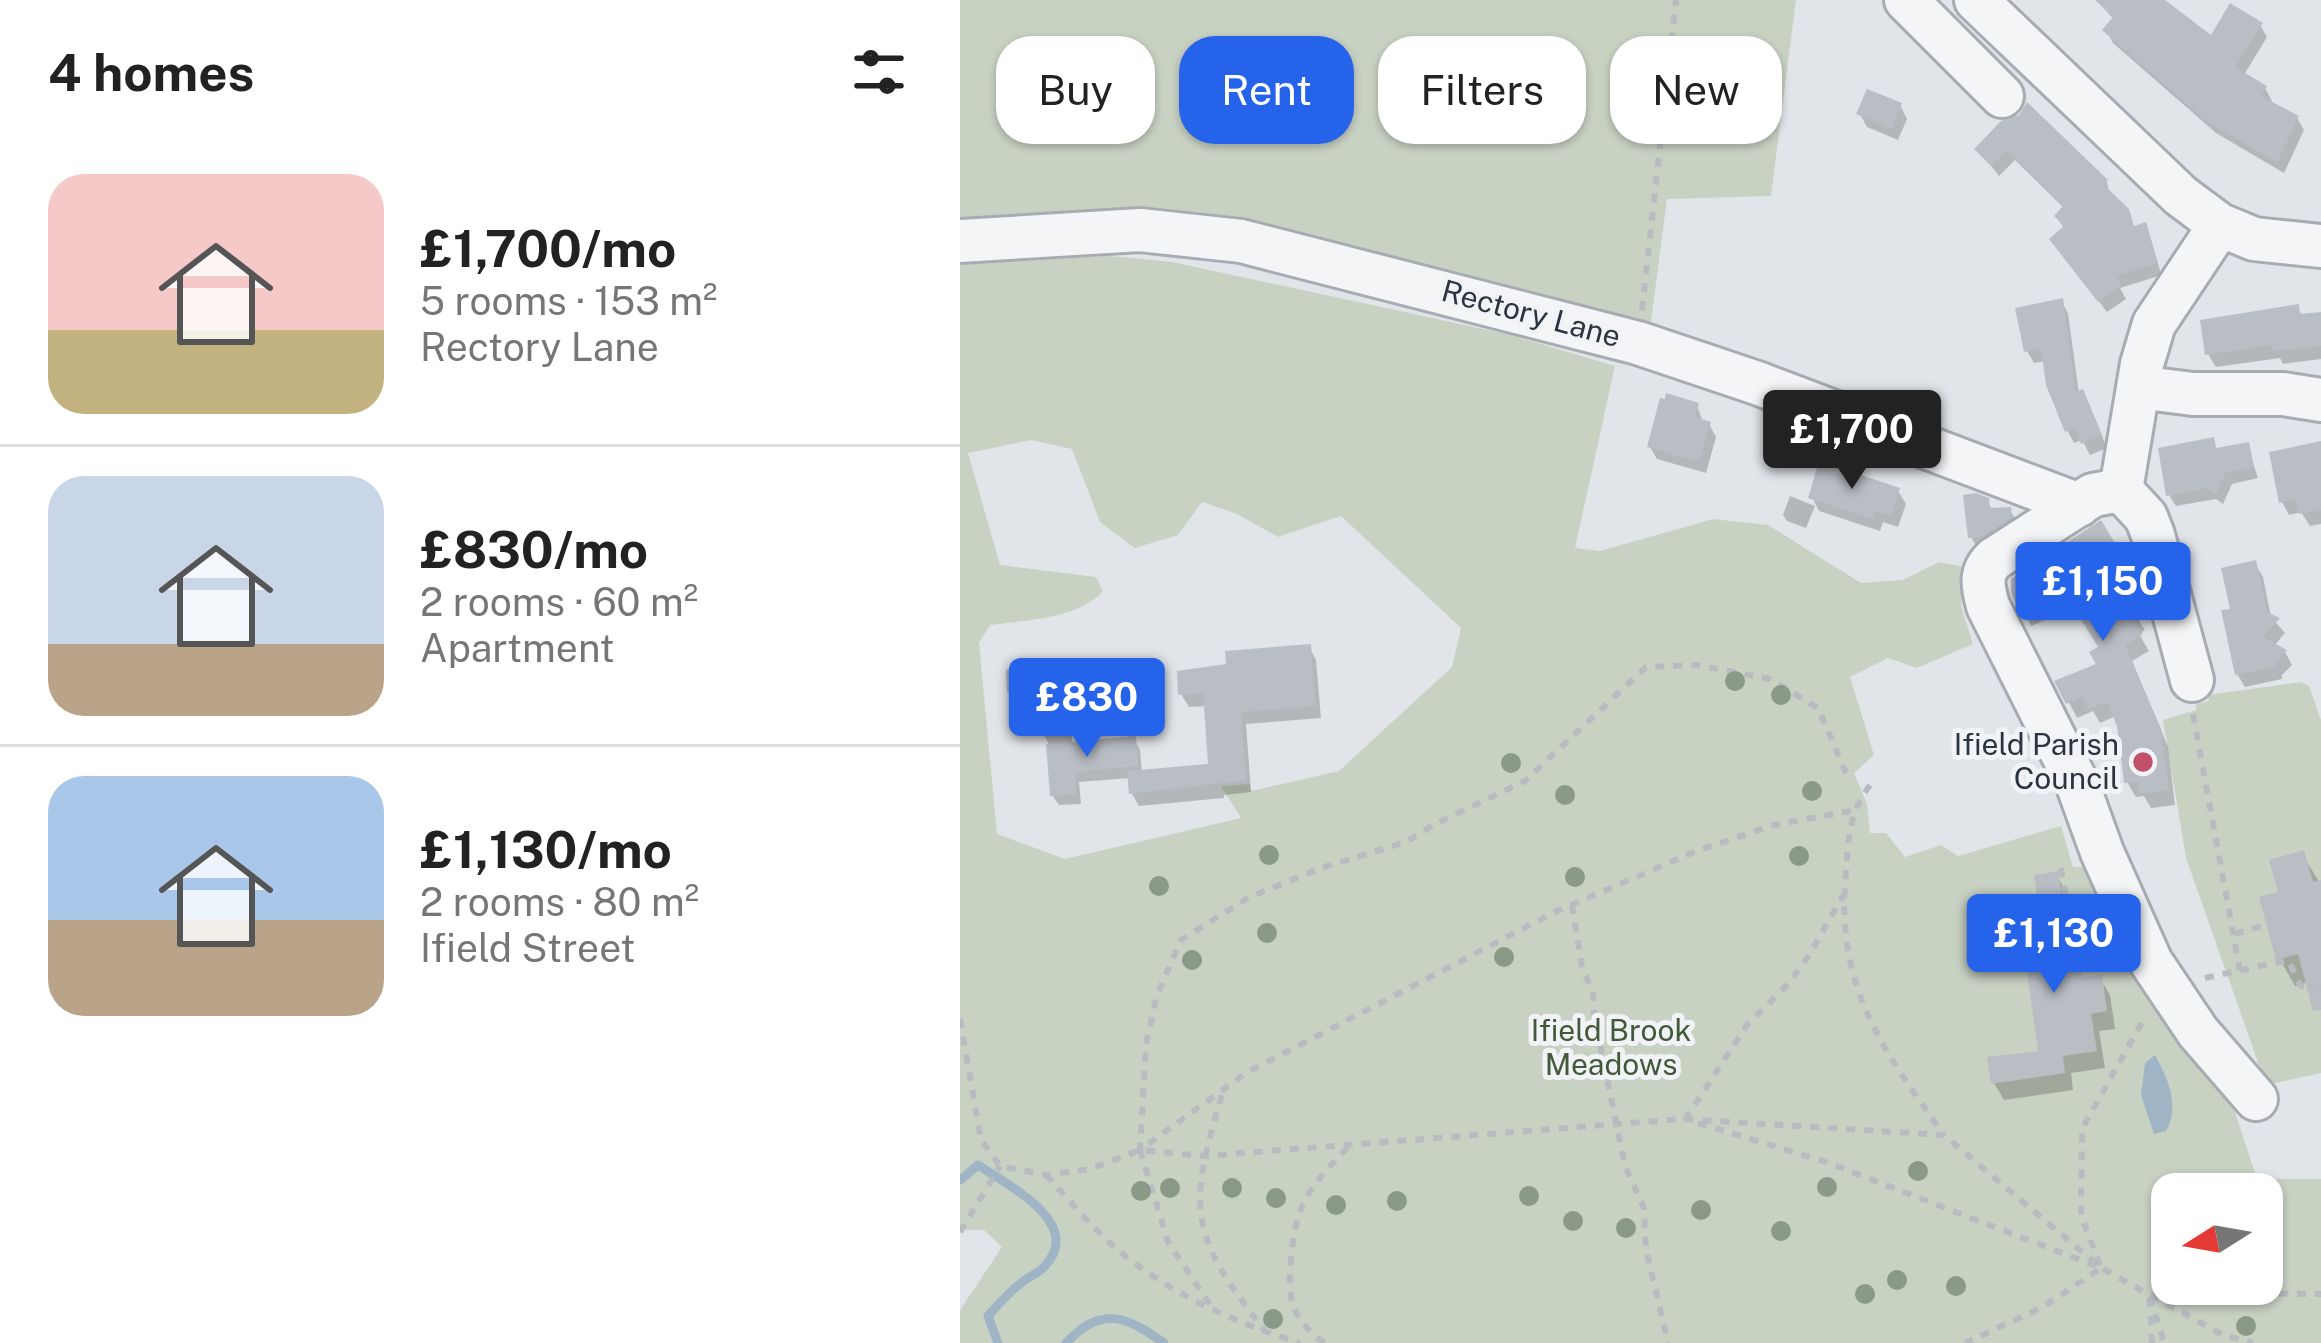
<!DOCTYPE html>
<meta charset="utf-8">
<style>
body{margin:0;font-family:"Public Sans",sans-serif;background:#f6f6f6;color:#222;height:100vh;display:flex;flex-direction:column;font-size:45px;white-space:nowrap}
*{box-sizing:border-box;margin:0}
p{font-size:39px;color:#767676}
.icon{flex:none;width:66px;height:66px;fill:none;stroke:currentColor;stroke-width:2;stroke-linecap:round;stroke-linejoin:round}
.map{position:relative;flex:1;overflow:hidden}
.sheet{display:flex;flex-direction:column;background:#fff;width:960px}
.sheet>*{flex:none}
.guide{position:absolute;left:36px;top:36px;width:1140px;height:108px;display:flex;gap:24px}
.needle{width:78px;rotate:259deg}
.buttons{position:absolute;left:1191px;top:1173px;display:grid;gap:24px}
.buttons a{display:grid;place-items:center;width:132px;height:132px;border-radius:24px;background:#fff;box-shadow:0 3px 9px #0004;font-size:60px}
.price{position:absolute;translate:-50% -102px;padding:0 27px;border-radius:12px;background:#2563eb;color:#fff;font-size:39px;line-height:78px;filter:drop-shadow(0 3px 6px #0008)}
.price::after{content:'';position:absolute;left:50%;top:72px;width:36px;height:27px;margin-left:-18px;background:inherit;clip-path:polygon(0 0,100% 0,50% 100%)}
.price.selected{background:#222;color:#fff}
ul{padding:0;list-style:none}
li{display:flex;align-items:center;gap:36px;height:300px;padding:0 48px}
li+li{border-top:3px solid #e0e0e0}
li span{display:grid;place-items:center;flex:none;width:336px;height:240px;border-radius:36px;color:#555}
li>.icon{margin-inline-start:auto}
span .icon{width:144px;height:144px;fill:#fffc;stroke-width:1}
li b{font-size:51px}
h2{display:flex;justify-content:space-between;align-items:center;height:144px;padding:0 48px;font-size:51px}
.pill{padding:0 42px;border-radius:36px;background:#fff;box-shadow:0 3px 9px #0004;font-size:42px;line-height:108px}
.pill.selected{background:#2563eb;color:#fff}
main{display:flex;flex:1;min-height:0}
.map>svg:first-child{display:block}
</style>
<main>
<section class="sheet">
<h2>4 homes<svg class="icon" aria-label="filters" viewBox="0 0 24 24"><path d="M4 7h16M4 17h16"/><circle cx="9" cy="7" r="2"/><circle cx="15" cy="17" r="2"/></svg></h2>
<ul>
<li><span style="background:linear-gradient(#f6c9c9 65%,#c2b280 0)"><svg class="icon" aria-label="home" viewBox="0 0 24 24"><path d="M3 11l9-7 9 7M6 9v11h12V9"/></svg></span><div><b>£1,700/mo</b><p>5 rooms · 153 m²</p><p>Rectory Lane</p></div></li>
<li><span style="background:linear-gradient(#c9d6e8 70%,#b9a48a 0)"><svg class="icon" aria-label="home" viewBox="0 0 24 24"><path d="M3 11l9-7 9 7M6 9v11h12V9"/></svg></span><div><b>£830/mo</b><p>2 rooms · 60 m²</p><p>Apartment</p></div></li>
<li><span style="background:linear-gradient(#a9c7e8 60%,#b9a48a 0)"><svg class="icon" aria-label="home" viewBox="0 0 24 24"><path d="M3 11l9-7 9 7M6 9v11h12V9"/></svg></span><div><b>£1,130/mo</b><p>2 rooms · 80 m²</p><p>Ifield Street</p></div></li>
</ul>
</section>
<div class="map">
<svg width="1361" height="1343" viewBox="0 0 1361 1343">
<rect width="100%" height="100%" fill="#e1e5e9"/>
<!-- green -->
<path fill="#c8d2c3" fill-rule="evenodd" d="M 0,0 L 836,0 L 811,196 L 707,199 L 690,329 L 486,274 L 0,222 Z
M 150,256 L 212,262 L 551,335 L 655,366 L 615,548 L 640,551 L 753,519 L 808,525 L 901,583 L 943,580 L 979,562 L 1004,567 L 1001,606 L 1013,644 L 957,668 L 928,658 L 890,677 L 914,755 L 894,773 L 907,804 L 910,833 L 926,833 L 945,857 L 981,845 L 998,856 L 1101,826 L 1113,867 L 1135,867 L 1265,1082 L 1297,1179 L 1361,1179 L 1361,1343 L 0,1343 L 0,1310 L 42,1247 L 24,1230 L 0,1230 L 0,264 ZM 71,440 L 112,449 L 140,522 L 175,548 L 218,535 L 242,502 L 277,514 L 318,537 L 381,516 L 501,628 L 492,667 L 379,771 L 291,791 L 290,784 L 261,786 L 281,818 L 105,859 L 37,834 L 19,643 L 30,625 C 66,620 118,619 143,591 L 136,577 L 40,565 L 8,453 ZM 1212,1194 L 1302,1194 L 1302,1284 L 1212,1284 Z
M 1341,682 L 1349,686 L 1361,720 L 1361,1073 L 1306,1085 L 1226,858 L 1203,720 L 1236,710 L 1236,704 L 1249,701 L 1248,695 Z"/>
<!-- water -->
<path fill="#9fb5c6" d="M 1195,1055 C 1208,1078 1220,1107 1206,1131 L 1194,1134 L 1181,1095 L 1185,1063 Z"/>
<!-- shadow -->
<path fill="#0003" d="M 1137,0 L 1202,0 L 1252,40 L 1300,25 L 1307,37 L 1284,75 L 1305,88 L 1312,101 L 1310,104 L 1337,118 L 1344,130 L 1324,173 L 1256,133 L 1153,43 L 1146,30 L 1154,20 Z
M 940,105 L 947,119 L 938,140 L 907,127 L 900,114 Z
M 1043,123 L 1146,181 L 1151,196 L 1166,211 L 1175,228 L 1184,226 L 1202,275 L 1160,288 L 1166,299 L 1147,312 L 1100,251 L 1105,230 L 1097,217 L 1105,209 L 1055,160 L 1039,176 L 1018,149 Z
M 1101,301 L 1108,313 L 1119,394 L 1129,404 L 1147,448 L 1130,455 L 1122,440 L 1114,443 L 1107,430 L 1086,361 L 1074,363 L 1067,351 Z
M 1337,307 L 1343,317 L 1361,315 L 1361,359 L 1323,364 L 1320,358 L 1256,367 L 1248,354 Z
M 737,406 L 743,422 L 749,424 L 756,437 L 746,473 L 697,459 L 690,447 Z
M 1252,441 L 1258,451 L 1287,445 L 1298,478 L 1272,484 L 1263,504 L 1256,499 L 1216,506 L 1209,495 Z
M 1361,451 L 1361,524 L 1350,526 L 1341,512 L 1329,515 L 1322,502 Z
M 938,491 L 946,504 L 938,527 L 923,522 L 920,531 L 859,511 L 852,497 Z
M 830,496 L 855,506 L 846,528 L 827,521 L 823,515 Z
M 1027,501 L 1033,511 L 1050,510 L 1057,523 L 1019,551 L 1011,537 Z
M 1140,524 L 1182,594 L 1168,603 L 1185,630 L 1179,634 L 1189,651 L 1172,661 L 1208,747 L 1215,805 L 1191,808 L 1184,796 L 1176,797 L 1167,782 L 1156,716 L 1140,723 L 1133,711 L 1117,718 L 1099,683 L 1140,665 L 1142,648 L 1116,607 L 1071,626 L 1053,583 Z
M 1295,564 L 1303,577 L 1311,617 L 1325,633 L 1314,646 L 1325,652 L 1332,665 L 1322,675 L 1322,679 L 1285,687 L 1277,674 L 1273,611 Z
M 349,647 L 356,660 L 361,718 L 286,724 L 291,792 L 264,795 L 264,798 L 179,806 L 172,794 L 170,778 L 119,782 L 121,804 L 99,805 L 92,795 L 90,746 L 83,734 L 81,703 L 57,704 L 50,692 L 101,669 L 109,682 L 112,744 L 174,739 L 180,750 L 182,773 L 251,767 L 247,706 L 229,707 L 221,694 Z
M 1342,854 L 1360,883 L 1349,982 L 1335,986 L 1319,958 L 1321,894 Z
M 1096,874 L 1106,892 L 1119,970 L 1125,980 L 1140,978 L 1150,995 L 1155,1029 L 1139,1031 L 1145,1068 L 1111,1073 L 1113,1090 L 1044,1100 L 1034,1083 L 1082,1054 L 1087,944 Z"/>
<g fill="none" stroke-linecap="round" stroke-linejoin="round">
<!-- stream -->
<path stroke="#9fb5c6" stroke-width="9" d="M 0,1180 L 18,1165 C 47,1185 126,1223 84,1267 C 77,1274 68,1277 61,1283 C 49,1292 38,1305 28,1316 L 38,1343
M 106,1343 C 142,1304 167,1317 204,1343"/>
</g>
<!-- building -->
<path fill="#b9bec5" d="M 1135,0 L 1205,0 L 1251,35 L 1270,3 L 1303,23 L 1275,67 L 1307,86 L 1301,96 L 1339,116 L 1317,162 L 1246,121 L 1142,30 L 1153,17 Z
M 907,89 L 942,103 L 931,129 L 896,114 Z
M 1067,102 L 1148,180 L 1144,185 L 1169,209 L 1174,226 L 1186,222 L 1198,263 L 1156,276 L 1162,286 L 1138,302 L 1089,239 L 1104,226 L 1094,216 L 1103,206 L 1047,150 L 1031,166 L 1014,149 L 1041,121 L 1059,115 Z
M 1103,298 L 1116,392 L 1123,389 L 1142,435 L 1121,444 L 1114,428 L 1105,432 L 1086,385 L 1081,348 L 1064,352 L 1055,308 Z
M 1339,304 L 1340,314 L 1361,312 L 1361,346 L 1313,351 L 1312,345 L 1245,355 L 1240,320 Z
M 706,393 L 739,403 L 735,417 L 751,422 L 739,462 L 687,447 L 700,398 L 705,399 Z
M 1254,437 L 1256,448 L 1289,442 L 1294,467 L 1266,472 L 1256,494 L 1247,488 L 1206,496 L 1198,448 Z
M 1361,441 L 1361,510 L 1339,514 L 1336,499 L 1319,503 L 1309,452 Z
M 859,461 L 940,488 L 931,516 L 916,511 L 913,519 L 848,498 Z
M 1016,493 L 1029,498 L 1030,508 L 1051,507 L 1052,517 L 1021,537 L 1008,538 L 1003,495 Z
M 1141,520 L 1176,578 L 1162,587 L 1179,614 L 1173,618 L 1183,634 L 1165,645 L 1201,729 L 1209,790 L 1179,794 L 1178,782 L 1164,783 L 1157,726 L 1147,702 L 1128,709 L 1123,697 L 1106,704 L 1094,681 L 1136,664 L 1129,652 L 1138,647 L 1105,593 L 1060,612 L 1051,593 L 1051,579 Z
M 1296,560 L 1307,612 L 1320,618 L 1303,637 L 1327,650 L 1316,661 L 1317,666 L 1275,675 L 1261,610 L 1270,609 L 1261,568 Z
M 351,644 L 355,706 L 281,712 L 286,780 L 169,794 L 167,771 L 248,764 L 243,693 L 218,695 L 217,671 L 266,664 L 265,651 Z
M 103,666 L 107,734 L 80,735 L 77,691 L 47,693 L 46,670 Z
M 176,736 L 178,766 L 115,772 L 116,794 L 90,796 L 86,744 Z
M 1344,850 L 1353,882 L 1361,880 L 1361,1010 L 1353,1011 L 1338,954 L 1316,960 L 1299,897 L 1318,892 L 1309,860 Z
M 1098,871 L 1112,961 L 1117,961 L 1124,977 L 1142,974 L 1147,1011 L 1131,1014 L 1137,1051 L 1103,1056 L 1105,1073 L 1031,1084 L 1027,1057 L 1078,1051 L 1063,945 L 1084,942 L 1074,875 Z"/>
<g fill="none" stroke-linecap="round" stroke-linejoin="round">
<defs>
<path id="minor" d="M 946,0 L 1042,96
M 1016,0 L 1221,196 L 1260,225 L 1294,239 L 1361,246
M 1260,225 L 1194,324 L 1182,364 L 1161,490 L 1133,495 L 1034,559 C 1019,573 1023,587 1028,606 L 1117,783 L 1142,852 L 1191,962 L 1238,1032 L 1296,1099
M 0,241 L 180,230 L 281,241 L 678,343 L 797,383 L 1119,505
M 1178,387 L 1233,394 L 1323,394 L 1361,400
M 1161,490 L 1186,517 L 1193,535 L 1232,680"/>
</defs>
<!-- minor casing -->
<use href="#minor" stroke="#a7acb3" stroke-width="48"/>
<!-- path -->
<path stroke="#b8bbc0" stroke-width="6" stroke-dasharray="9 9" stroke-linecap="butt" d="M 682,310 L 716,0
M 1233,714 L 1280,971
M 886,773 L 858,708 L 810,679 L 736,665 L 686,667 L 565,781 L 477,823 L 446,842 L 361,868 L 288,898 L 221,940 L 197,995 L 186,1044 L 180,1150 L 286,1073 L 595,912 L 734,852 L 814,825 L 891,811
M 910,785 C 888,816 889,835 886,872 C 875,986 921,1047 984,1135
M 1101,868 L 1115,956 L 1121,955 L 1122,964
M 612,905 L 622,967 L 633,993 L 634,1015 L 665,1166 L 684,1208 L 686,1249 L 708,1343
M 1275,934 L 1306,925
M 1118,965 L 1154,959
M 1245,978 L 1328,960 L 1341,986 L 1361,988
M 0,1019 L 21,1140 L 40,1166 L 86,1175 L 130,1169 L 180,1150 L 244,1156 L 723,1119 L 984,1135 L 1141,1268 L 1263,1335 L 1293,1343
M 262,1095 C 227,1210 229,1234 304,1330
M 725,1120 L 787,1025 L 830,982 L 849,955 L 883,896
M 738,1123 L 866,1162 L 1141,1268 L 1083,1307 L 1005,1343
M 180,1150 L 208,1242 L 253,1309
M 86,1175 C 107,1197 127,1222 150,1243 C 203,1291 273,1322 340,1343
M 0,1232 L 40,1166
M 1140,1265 L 1121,1216 L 1122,1129 L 1185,1017
M 1193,1293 L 1361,1294
M 364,1343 C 331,1317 327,1300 331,1260 C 335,1202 351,1186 390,1145
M 1192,1343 L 1189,1293 L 1204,1343"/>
<!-- minor -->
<use href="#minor" stroke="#f4f5f7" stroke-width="42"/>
</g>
<!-- trees -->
<g fill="#8a9988">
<circle cx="775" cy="681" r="10"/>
<circle cx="821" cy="695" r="10"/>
<circle cx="551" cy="763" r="10"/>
<circle cx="852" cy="791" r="10"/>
<circle cx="605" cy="795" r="10"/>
<circle cx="309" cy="855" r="10"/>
<circle cx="839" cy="856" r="10"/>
<circle cx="615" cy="877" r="10"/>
<circle cx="199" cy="886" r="10"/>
<circle cx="307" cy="933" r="10"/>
<circle cx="544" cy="957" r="10"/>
<circle cx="232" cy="960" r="10"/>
<circle cx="958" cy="1171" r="10"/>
<circle cx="867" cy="1187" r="10"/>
<circle cx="210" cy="1188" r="10"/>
<circle cx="272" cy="1188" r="10"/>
<circle cx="181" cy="1191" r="10"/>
<circle cx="569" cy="1196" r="10"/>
<circle cx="316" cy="1198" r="10"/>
<circle cx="437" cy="1201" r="10"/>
<circle cx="376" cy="1205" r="10"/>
<circle cx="741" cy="1210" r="10"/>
<circle cx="613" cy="1221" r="10"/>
<circle cx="666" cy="1228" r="10"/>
<circle cx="821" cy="1231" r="10"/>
<circle cx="937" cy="1280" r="10"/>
<circle cx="996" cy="1286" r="10"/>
<circle cx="905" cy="1294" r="10"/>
<circle cx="313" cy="1319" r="10"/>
<circle cx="1286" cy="1326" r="10"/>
</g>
<!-- markers -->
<circle fill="#c3516b" stroke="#f1f3f6" stroke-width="4.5" cx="1183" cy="762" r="12"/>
<g text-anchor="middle" stroke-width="10" stroke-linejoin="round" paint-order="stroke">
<!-- street labels -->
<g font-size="30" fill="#2b343f" stroke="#f1f3f6">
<text transform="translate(571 314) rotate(15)" y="10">Rectory Lane</text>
</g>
<!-- poi labels -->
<g font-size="30" fill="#2b343f" stroke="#f1f3f6" text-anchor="end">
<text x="1159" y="755">Ifield Parish<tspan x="1159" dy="34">Council</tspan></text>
</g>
<!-- park labels -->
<g font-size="30" fill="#425a39" stroke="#f1f3f6">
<text x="651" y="1041">Ifield Brook<tspan x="651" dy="34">Meadows</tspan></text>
</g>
</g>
</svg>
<div class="buttons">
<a><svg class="needle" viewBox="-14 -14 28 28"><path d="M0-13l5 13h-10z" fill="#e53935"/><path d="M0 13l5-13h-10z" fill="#767676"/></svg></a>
</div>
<b class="price selected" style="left:892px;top:492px">£1,700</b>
<b class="price" style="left:1143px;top:644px">£1,150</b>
<b class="price" style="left:127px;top:760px">£830</b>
<b class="price" style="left:1094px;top:996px">£1,130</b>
<div class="guide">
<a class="pill">Buy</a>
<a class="pill selected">Rent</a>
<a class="pill">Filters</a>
<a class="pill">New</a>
</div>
</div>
</main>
